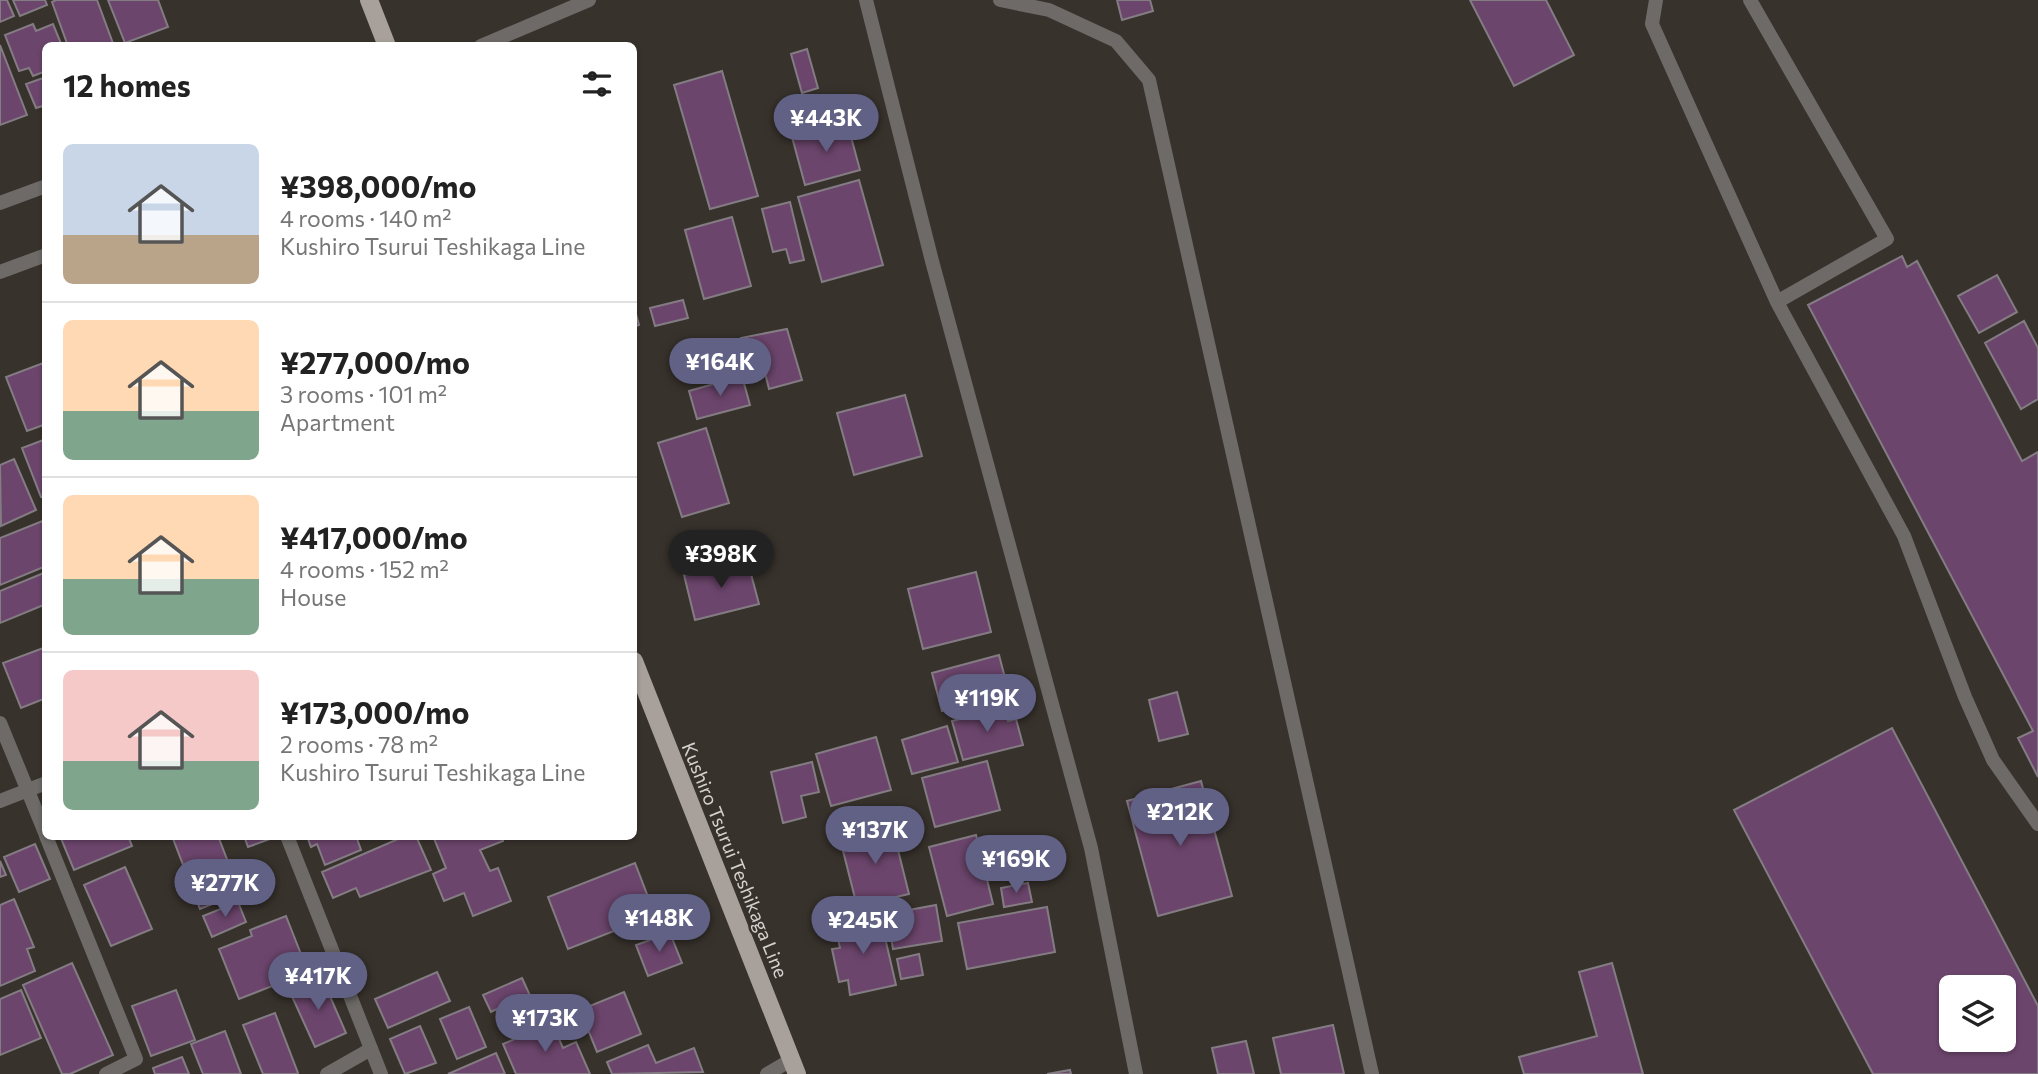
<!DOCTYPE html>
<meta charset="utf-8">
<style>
body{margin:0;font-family:Commissioner,sans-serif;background:#f2f2f2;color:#222;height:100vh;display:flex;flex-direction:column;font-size:26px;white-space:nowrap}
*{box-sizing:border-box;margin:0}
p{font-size:23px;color:#767676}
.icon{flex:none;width:38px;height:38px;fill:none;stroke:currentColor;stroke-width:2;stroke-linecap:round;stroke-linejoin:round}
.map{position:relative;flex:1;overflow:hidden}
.panel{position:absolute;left:42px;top:42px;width:595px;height:798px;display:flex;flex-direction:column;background:#fff;border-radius:10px;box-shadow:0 2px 5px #0004}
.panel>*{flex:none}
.fabs{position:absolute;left:1939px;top:975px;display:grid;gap:14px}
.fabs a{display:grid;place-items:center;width:77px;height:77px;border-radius:10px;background:#fff;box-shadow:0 2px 5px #0004;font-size:35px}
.price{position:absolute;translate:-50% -60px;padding:0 16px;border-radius:24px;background:#606184;color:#fff;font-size:23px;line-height:46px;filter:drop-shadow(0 2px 4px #0008)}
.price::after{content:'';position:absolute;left:50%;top:42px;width:21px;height:16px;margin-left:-10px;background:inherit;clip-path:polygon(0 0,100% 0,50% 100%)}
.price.current{background:#222;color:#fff}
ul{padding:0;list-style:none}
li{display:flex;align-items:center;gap:21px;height:175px;padding:0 21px}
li+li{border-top:2px solid #e0e0e0}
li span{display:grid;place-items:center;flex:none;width:196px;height:140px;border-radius:10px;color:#555}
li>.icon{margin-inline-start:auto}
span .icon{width:84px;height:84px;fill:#fffc;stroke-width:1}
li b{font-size:30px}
h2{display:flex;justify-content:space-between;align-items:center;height:84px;padding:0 21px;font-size:30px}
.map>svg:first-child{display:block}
</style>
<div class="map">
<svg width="2038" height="1074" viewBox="0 0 2038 1074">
<rect width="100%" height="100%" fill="#38322c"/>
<!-- building -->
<path fill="#6c456c" stroke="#837c83" stroke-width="2" fill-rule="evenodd" d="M 0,0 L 7,0 L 14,16 L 0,22 Z
M 13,0 L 45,0 L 47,5 L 20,16 Z
M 56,0 L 97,0 L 114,46 L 68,46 L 52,2 Z
M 108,0 L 158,0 L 168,27 L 125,43 Z
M 1117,0 L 1150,0 L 1153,11 L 1122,20 Z
M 1470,0 L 1546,0 L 1574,55 L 1514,86 Z
M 33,24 L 36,31 L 53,24 L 62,46 L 46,46 L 46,71 L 33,76 L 29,68 L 19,71 L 5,35 Z
M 0,45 L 27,115 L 0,125 Z
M 807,49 L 818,88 L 802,93 L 791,54 Z
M 722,71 L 758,196 L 710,209 L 674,85 Z
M 46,77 L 46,105 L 36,108 L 26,84 Z
M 847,122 L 860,170 L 805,185 L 792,137 Z
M 859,180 L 883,265 L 822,282 L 798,197 Z
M 790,202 L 804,260 L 790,263 L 786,249 L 773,252 L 762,209 Z
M 732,217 L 751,286 L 704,299 L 685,230 Z
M 1902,256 L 1907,267 L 1917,261 L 2022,461 L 2038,452 L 2038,777 L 2018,738 L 2033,731 L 1808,305 Z
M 1997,275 L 2017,312 L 1979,333 L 1958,296 Z
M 683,300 L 688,318 L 655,326 L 650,308 Z
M 634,307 L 639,325 L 634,327 Z
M 2024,321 L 2038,348 L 2038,399 L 2021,409 L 1985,343 Z
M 787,329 L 802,380 L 769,389 L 765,373 L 752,376 L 741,338 Z
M 46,362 L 46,424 L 27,431 L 6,377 Z
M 742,376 L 750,405 L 697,419 L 689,391 Z
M 905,395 L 922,456 L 854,475 L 837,413 Z
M 706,428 L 729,503 L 682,517 L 658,443 Z
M 46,439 L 46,496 L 41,497 L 22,448 Z
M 14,459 L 36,510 L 1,526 L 0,465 Z
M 45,520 L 46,566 L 0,585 L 0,538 Z
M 747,559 L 759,604 L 695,620 L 684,575 Z
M 46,572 L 46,604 L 0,623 L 0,591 Z
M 976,572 L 991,632 L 923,649 L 908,589 Z
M 46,647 L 46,698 L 21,708 L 3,663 Z
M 999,655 L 1009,693 L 942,711 L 932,673 Z
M 1177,692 L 1188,734 L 1159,741 L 1149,700 Z
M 1005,708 L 1008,721 L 1016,719 L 1023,745 L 963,760 L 952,721 Z
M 947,726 L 958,762 L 912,774 L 902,740 Z
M 1892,728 L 2038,1006 L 2038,1074 L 1873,1074 L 1734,810 ZM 1951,987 L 2004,987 L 2004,1040 L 1951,1040 Z
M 876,737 L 891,790 L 831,806 L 816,754 Z
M 987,761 L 1000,810 L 935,827 L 922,778 Z
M 812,762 L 819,792 L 801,796 L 806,817 L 783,823 L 771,772 Z
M 1201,781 L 1232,896 L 1158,916 L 1127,801 Z
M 892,826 L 909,894 L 857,906 L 840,839 Z
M 976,835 L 993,904 L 947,916 L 929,847 Z
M 60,836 L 128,836 L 132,846 L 74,870 Z
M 172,836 L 218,836 L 240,893 L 200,909 Z
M 244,836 L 278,836 L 248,847 Z
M 307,836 L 356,836 L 361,850 L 325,865 L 317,844 L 311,847 Z
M 405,836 L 416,836 L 431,870 L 360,897 L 356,888 L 333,898 L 322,872 Z
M 433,836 L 501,836 L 503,841 L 480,850 L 490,871 L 498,868 L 511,901 L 473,916 L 464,893 L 444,901 L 433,874 L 446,868 Z
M 35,844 L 50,879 L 19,892 L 4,857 Z
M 0,861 L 6,875 L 0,877 Z
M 635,863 L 655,915 L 568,949 L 548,897 Z
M 125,867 L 152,929 L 111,946 L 84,885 Z
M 1028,883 L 1032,902 L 1004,907 L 1001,888 Z
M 14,899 L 34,947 L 27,949 L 35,971 L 0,986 L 0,905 Z
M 238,902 L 246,922 L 212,937 L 203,916 Z
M 936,905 L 942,941 L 893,949 L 887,914 Z
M 1047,907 L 1055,952 L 967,969 L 958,923 Z
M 286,916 L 308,972 L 239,999 L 219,949 L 252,936 L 250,930 Z
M 880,916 L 896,985 L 850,995 L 848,980 L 839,982 L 832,949 L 840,948 L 835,925 Z
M 670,933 L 682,963 L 648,976 L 636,945 Z
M 919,954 L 923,975 L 901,979 L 897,959 Z
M 72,963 L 113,1055 L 70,1074 L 62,1074 L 23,985 Z
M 1612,963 L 1643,1074 L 1524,1074 L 1519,1057 L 1597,1036 L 1579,972 Z
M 437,972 L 450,1001 L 388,1028 L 375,999 Z
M 322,978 L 346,1033 L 315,1047 L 290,992 Z
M 522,978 L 532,1000 L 526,1003 L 532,1016 L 512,1025 L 508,1019 L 502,1021 L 497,1009 L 491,1012 L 483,995 Z
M 21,990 L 41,1038 L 0,1055 L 0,999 Z
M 176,990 L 195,1040 L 151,1056 L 132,1006 Z
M 624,992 L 641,1034 L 597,1052 L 580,1010 Z
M 469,1007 L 486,1047 L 457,1059 L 440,1019 Z
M 275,1013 L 298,1073 L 297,1074 L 263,1074 L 243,1025 Z
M 552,1023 L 563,1048 L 576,1042 L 590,1074 L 516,1074 L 503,1044 Z
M 1333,1025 L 1344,1074 L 1281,1074 L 1273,1038 Z
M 420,1026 L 436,1063 L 405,1074 L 390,1039 Z
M 225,1031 L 241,1074 L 203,1074 L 191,1044 Z
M 1246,1041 L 1254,1074 L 1218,1074 L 1212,1048 Z
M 648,1045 L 656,1063 L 694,1048 L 703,1072 L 612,1074 L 607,1062 Z
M 496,1053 L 505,1074 L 448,1074 Z
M 182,1057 L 189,1074 L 155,1074 L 153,1068 Z
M 1070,1070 L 1071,1074 L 1047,1074 Z"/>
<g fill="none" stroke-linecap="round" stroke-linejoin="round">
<!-- service -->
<path stroke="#6e6a68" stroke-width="14" d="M 1000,0 L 1049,10 L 1116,41 L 1149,80 L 1372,1074
M 1656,0 L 1652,24 L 1777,302 L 1904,536 L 1965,697 L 1993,760 L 2038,824
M 1750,0 L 1887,239 L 1777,302
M 327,1074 L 371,1049"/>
<!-- minor -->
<path stroke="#6e6a68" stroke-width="14" d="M 866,0 L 932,261 L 1091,848 L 1136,1074
M 481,46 L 589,0
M 0,723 L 46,835
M 0,801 L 46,783
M 46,836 L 136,1059 L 106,1074
M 287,836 L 381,1074
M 767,1074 L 791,1060"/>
<!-- tertiary -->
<path stroke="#6e6a68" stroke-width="14" d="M 0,203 L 46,186
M 0,272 L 46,255"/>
<!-- primary -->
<path stroke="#a8a19b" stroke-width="18" d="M 369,0 L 387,46
M 634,661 L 797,1074"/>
</g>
<g text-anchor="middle" stroke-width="5" stroke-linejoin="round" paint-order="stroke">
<!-- street labels -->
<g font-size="19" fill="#d5d1ce" stroke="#38322c">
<text transform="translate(735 860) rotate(68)" y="7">Kushiro Tsurui Teshikaga Line</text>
</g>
</g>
</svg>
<div class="fabs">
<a><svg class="icon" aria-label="layers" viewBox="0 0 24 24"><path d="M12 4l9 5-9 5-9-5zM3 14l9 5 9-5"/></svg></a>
</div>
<b class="price" style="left:826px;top:154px">¥443K</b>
<b class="price" style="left:720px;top:398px">¥164K</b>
<b class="price current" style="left:721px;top:590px">¥398K</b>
<b class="price" style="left:987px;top:734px">¥119K</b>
<b class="price" style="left:1180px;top:848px">¥212K</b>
<b class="price" style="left:875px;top:866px">¥137K</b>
<b class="price" style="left:1016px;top:895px">¥169K</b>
<b class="price" style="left:225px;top:919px">¥277K</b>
<b class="price" style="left:659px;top:954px">¥148K</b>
<b class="price" style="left:863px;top:956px">¥245K</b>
<b class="price" style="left:318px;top:1012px">¥417K</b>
<b class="price" style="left:545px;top:1054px">¥173K</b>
<section class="panel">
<h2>12 homes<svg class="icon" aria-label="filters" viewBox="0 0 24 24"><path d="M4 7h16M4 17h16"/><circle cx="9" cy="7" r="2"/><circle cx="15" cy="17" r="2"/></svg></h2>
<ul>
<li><span style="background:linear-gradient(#c9d6e8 65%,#b9a48a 0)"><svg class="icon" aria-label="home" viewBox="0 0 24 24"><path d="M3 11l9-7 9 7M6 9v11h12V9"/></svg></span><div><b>¥398,000/mo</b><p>4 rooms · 140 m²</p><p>Kushiro Tsurui Teshikaga Line</p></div></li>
<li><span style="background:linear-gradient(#ffd9b3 65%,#7fa58c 0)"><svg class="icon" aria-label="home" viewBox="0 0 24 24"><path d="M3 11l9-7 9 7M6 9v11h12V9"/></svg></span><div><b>¥277,000/mo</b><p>3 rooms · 101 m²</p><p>Apartment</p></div></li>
<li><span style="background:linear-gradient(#ffd9b3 60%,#7fa58c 0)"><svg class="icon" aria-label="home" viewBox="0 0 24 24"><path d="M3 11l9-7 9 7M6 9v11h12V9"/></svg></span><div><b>¥417,000/mo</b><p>4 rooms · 152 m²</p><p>House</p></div></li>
<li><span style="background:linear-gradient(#f6c9c9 65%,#7fa58c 0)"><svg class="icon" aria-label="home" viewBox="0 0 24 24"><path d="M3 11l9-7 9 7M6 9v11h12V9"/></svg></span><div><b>¥173,000/mo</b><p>2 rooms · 78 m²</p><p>Kushiro Tsurui Teshikaga Line</p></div></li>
</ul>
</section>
</div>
